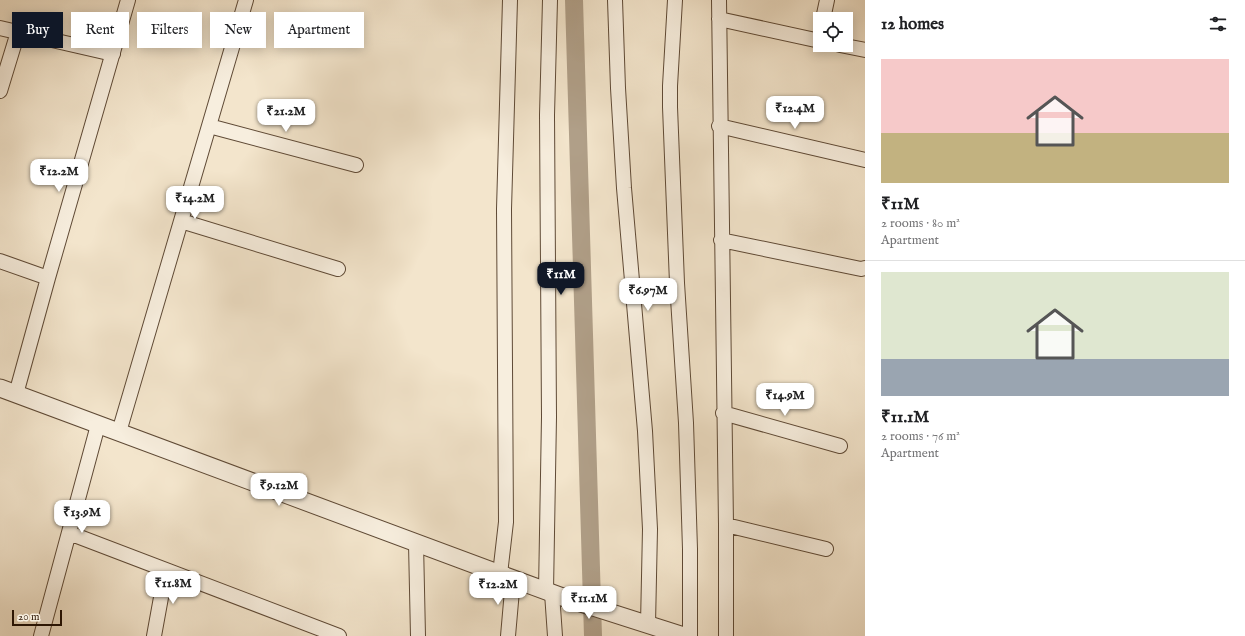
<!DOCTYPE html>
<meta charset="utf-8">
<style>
body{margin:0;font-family:"IM FELL English",serif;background:#f6f6f6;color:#202124;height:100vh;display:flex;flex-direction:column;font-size:15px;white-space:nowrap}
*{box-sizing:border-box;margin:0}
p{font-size:13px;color:#757577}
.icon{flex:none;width:22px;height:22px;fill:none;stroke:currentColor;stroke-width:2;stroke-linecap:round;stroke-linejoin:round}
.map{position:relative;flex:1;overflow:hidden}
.panel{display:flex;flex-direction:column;background:#fff;width:380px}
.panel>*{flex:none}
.guide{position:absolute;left:12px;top:12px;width:380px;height:36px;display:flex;gap:8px}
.tools{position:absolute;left:813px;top:12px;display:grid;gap:8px}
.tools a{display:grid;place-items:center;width:40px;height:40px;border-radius:0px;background:#fff;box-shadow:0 2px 10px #0003;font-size:20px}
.scale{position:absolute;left:12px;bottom:10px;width:50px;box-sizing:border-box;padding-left:4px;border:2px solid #2e1704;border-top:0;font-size:11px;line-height:14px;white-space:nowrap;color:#2e1704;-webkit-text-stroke:3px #f7eede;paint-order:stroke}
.price{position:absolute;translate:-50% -34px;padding:0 9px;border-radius:8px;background:#fff;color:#222;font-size:13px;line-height:26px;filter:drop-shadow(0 1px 2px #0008)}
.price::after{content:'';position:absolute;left:50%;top:24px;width:12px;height:9px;margin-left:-6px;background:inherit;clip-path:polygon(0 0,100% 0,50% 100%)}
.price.selected{background:#111827;color:#fff}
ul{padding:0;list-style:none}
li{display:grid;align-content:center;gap:8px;height:212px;padding:0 16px}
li+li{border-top:1px solid #e0e0e0}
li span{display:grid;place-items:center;height:124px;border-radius:0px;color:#555}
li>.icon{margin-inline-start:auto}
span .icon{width:72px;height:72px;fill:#fffc;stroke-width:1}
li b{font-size:17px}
h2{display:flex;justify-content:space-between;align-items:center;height:48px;padding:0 16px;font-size:17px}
.pill{padding:0 14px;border-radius:0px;background:#fff;box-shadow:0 2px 10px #0003;font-size:14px;line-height:36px}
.pill.selected{background:#111827;color:#fff}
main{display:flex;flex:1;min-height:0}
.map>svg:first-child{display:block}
</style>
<main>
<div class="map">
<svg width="865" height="636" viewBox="0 0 865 636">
<rect width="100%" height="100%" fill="#f3e5cc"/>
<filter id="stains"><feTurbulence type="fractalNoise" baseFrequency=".005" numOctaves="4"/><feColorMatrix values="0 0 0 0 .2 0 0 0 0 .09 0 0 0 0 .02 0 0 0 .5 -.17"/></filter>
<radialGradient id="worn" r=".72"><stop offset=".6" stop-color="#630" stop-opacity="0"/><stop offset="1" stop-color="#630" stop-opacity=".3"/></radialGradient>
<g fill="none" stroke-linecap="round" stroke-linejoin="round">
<!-- canal -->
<path stroke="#b09f88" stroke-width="18" d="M 574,0 L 593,636"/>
<defs>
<path id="minor" d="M 615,0 L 618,88 L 624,188 L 645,431 L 650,529 L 648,624
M 675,0 L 670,86 L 670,107 L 677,283 L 686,423 L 690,549 L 690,636
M 719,0 L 726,525 L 726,636
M 719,19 L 820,41
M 823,19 L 827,0
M 0,28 L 113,54
M 840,45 L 865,50
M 0,91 L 18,32
M 209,126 L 356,165
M 719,126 L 865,160
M 181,221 L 338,269
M 721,240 L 861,269 L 865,268
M 0,261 L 48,278
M 16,394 L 48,278 L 128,0
M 723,413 L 840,446
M 119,432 L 246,0
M 726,525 L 826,549
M 69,533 L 339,636
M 416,543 L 418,636
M 500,574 L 506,522 L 504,209 L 510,0
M 546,591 L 549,417 L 547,115 L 550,0
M 552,593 L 555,636
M 41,636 L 98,425
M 154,636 L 166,570
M 508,636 L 513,579"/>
<path id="tertiary" d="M 0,388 L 500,574 L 568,599 L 684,636"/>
</defs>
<!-- minor casing -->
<use href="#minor" stroke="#5f4a36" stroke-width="16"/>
<!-- tertiary casing -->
<use href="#tertiary" stroke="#5f4a36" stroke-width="19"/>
<!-- minor -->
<use href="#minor" stroke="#f7eede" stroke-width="14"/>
<!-- tertiary -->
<use href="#tertiary" stroke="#f7eede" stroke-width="17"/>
</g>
<rect width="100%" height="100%" filter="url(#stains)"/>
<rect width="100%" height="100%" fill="url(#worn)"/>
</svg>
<div class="tools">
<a><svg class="icon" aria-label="locate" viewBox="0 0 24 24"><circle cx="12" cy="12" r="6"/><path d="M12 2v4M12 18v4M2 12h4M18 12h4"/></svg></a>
</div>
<div class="scale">20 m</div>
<b class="price" style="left:795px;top:130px">₹12.4M</b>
<b class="price" style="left:286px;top:133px">₹21.2M</b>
<b class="price" style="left:59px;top:193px">₹12.2M</b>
<b class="price" style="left:195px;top:220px">₹14.2M</b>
<b class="price selected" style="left:561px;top:296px">₹11M</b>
<b class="price" style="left:648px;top:312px">₹6.97M</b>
<b class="price" style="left:785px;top:417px">₹14.9M</b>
<b class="price" style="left:279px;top:507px">₹9.12M</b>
<b class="price" style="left:82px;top:534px">₹13.9M</b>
<b class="price" style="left:173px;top:605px">₹11.8M</b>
<b class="price" style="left:498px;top:606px">₹12.2M</b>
<b class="price" style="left:589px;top:620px">₹11.1M</b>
<div class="guide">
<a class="pill selected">Buy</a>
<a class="pill">Rent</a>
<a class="pill">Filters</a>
<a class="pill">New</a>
<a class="pill">Apartment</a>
</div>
</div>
<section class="panel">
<h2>12 homes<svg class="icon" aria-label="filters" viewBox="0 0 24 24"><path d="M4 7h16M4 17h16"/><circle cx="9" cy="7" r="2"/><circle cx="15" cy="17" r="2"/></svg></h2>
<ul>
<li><span style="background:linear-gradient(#f6c9c9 60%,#c2b280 0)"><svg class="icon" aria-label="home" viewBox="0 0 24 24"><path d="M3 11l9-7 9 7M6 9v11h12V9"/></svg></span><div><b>₹11M</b><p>2 rooms · 80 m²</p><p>Apartment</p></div></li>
<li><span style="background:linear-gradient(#dfe7d0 70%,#9aa5b1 0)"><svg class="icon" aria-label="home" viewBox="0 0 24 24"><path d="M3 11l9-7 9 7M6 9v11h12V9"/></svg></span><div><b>₹11.1M</b><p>2 rooms · 76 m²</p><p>Apartment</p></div></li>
</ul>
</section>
</main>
